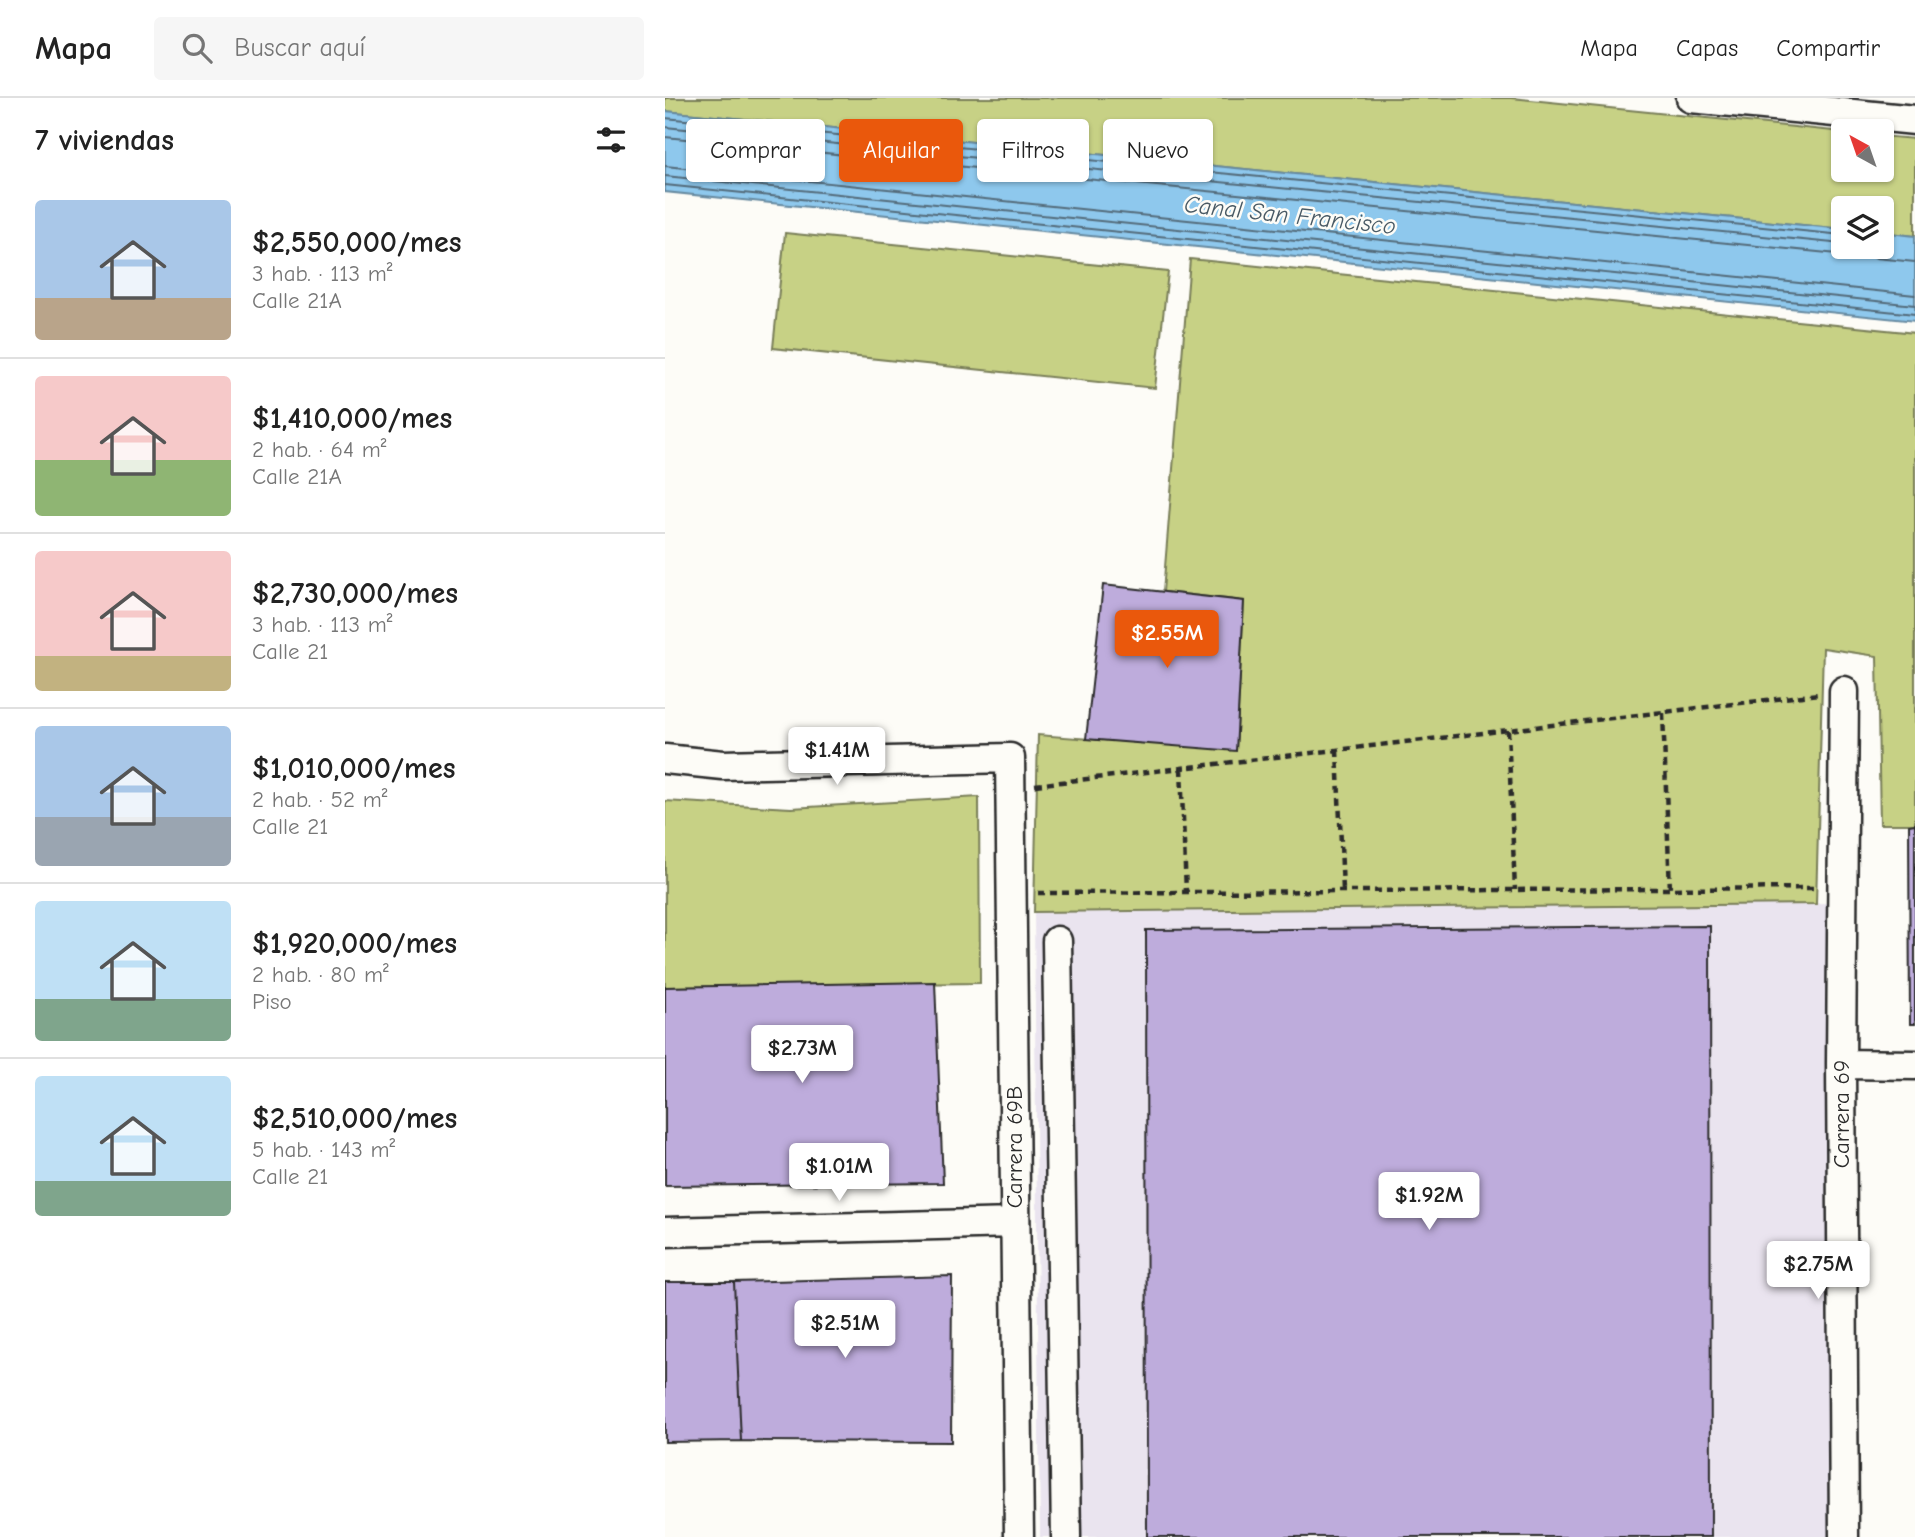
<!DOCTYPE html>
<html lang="es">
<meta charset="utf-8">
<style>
body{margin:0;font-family:"Comic Neue",sans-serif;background:#f6f6f6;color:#222;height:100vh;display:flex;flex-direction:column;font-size:26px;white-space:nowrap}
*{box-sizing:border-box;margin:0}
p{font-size:23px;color:#767676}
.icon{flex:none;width:38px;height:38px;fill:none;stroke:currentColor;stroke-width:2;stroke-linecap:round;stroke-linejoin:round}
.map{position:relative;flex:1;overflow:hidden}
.side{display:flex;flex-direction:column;background:#fff;width:665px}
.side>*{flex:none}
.top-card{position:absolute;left:21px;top:21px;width:665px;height:63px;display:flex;gap:14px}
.needle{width:46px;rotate:320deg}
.tools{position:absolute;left:1166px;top:21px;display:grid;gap:14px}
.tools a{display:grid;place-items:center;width:63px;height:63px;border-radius:7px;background:#fff;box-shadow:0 2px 5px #0004;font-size:35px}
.price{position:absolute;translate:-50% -60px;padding:0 16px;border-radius:7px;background:#fff;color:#222;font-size:23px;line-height:46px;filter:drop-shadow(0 2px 4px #0008)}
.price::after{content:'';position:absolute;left:50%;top:42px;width:21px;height:16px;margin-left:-10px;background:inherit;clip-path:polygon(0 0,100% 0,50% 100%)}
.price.active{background:#ea580c;color:#fff}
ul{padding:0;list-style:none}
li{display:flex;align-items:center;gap:21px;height:175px;padding:0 35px}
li+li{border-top:2px solid #e0e0e0}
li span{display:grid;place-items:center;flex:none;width:196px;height:140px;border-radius:7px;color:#555}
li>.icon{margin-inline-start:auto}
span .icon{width:84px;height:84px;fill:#fffc;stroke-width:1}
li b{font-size:30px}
h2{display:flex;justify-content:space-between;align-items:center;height:84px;padding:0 35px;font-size:30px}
.tag{padding:0 24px;border-radius:7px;background:#fff;box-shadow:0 2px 5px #0004;font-size:24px;line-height:63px}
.tag.active{background:#ea580c;color:#fff}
header{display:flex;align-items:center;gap:42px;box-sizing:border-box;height:98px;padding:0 35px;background:#fff;border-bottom:2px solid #e0e0e0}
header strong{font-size:33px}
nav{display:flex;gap:38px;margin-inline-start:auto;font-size:24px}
.search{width:490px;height:63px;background:#f6f6f6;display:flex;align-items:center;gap:18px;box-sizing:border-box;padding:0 24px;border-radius:7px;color:#767676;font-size:26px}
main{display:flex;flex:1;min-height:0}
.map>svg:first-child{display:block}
</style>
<header>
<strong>Mapa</strong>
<div class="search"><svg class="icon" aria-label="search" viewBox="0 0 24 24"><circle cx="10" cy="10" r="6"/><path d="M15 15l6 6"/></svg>Buscar aquí</div>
<nav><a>Mapa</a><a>Capas</a><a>Compartir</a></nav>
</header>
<main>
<section class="side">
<h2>7 viviendas<svg class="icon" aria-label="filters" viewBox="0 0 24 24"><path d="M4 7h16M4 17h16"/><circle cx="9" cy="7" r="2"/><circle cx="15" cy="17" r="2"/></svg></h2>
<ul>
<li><span style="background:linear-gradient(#a9c7e8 70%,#b9a48a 0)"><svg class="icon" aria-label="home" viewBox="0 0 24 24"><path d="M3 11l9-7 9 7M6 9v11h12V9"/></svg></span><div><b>$2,550,000/mes</b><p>3 hab. · 113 m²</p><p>Calle 21A</p></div></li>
<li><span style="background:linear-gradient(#f6c9c9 60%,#8fb573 0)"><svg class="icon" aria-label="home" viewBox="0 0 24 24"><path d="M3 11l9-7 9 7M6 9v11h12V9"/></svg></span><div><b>$1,410,000/mes</b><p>2 hab. · 64 m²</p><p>Calle 21A</p></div></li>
<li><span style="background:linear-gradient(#f6c9c9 75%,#c2b280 0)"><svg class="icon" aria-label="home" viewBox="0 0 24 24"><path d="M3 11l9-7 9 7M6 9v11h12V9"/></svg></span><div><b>$2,730,000/mes</b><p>3 hab. · 113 m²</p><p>Calle 21</p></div></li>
<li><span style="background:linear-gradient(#a9c7e8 65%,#9aa5b1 0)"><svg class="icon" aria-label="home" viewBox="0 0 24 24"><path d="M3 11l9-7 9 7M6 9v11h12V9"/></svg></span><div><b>$1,010,000/mes</b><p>2 hab. · 52 m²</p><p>Calle 21</p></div></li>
<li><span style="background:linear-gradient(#bfe0f5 70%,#7fa58c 0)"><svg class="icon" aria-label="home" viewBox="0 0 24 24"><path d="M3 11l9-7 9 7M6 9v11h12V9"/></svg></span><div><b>$1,920,000/mes</b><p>2 hab. · 80 m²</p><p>Piso</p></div></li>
<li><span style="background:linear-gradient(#bfe0f5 75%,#7fa58c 0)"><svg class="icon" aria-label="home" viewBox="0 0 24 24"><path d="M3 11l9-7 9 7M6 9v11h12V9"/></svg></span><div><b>$2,510,000/mes</b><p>5 hab. · 143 m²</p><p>Calle 21</p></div></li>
</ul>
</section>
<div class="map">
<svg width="1250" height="1439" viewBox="0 0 1250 1439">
<rect width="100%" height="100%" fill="#fdfcf7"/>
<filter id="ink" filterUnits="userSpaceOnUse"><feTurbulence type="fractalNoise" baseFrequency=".0143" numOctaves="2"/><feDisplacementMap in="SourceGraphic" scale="14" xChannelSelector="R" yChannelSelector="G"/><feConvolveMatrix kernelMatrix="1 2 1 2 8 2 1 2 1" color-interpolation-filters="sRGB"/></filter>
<g filter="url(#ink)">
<!-- built -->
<path fill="#eae4ef" d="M 1169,805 L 1165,1439 L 375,1439 L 369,814 Z"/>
<!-- green -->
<path fill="#c7d185" stroke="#797e58" stroke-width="2" d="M 0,0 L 846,0 L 1178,34 L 1178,72 L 1216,72 L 1216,38 L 1250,41 L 1250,138 L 1216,134 L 1216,110 L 1178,110 L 1178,131 L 0,13 Z
M 120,135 L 503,174 L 490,290 L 108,250 Z
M 525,161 L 1250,235 L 1250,726 L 1215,726 L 1212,558 L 1158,550 L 1151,806 L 369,814 L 373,637 L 571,652 L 579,503 L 498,494 Z
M 314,699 L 315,885 L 0,889 L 0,703 L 126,710 Z"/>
<!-- water -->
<path fill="#8ec8ed" stroke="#66899f" stroke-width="2" d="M 0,13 L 1178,131 L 1178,149 L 1216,149 L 1216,134 L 1250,138 L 1250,223 L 0,94 Z"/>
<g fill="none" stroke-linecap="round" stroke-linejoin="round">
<!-- shore -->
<path stroke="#536a79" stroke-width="2" d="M 0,20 L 1178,137
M 0,29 L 1178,146
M 0,39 L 1173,156 L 1183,156 L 1195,151 L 1211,160 L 1250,164
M 0,68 L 1250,197
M 0,78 L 1250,207
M 0,87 L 1250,216"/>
</g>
<!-- building -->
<path fill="#beacdc" stroke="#2b2b2b" stroke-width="2" d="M 438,487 L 579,503 L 571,653 L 421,641 Z
M 1250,726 L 1250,926 L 1245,926 L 1244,727 Z
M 1045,828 L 1046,1439 L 482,1439 L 481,832 Z
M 270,884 L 278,1085 L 0,1088 L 0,889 Z
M 287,1178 L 286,1344 L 76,1343 L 69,1184 Z
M 0,1184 L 69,1184 L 76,1343 L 0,1344 Z"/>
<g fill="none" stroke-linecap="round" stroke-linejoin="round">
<defs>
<path id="minor" d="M 1026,0 L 1250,22
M 1179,593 L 1176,966 L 1179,1439
M 0,661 L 58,667 L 345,660 L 354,1439
M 392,843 L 401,1439
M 1176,966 L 1250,967
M 0,1134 L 350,1125"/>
</defs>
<!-- minor casing -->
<use href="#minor" stroke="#2b2b2b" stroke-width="33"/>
<!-- path -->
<path stroke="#2b2b2b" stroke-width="4.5" stroke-dasharray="7 5" stroke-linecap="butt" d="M 998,615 L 1005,792
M 843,632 L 850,792
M 672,652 L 678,793
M 516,670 L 521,794
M 370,687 L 1154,596
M 373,795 L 1152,790"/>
<!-- minor -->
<use href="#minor" stroke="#fdfcf7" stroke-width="28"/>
</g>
</g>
<g text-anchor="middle" stroke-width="5" stroke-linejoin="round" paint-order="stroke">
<!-- street labels -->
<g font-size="23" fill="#2b2b2b" stroke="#fdfcf7">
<text transform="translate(1176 1016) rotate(-90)" y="8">Carrera 69</text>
<text transform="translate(349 1049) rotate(-90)" y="8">Carrera 69B</text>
</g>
<!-- water labels -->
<g font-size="24" font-style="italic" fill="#495a65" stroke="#fdfcf7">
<text transform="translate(625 117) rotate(6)" y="8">Canal San Francisco</text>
</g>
</g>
</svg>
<div class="tools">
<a><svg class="needle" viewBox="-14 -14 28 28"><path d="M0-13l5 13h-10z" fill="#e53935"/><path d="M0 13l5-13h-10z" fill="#767676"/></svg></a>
<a><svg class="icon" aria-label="layers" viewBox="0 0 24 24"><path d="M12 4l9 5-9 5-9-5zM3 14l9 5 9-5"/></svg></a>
</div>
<b class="price active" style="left:502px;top:572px">$2.55M</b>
<b class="price" style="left:172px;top:689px">$1.41M</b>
<b class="price" style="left:137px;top:987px">$2.73M</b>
<b class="price" style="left:174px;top:1105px">$1.01M</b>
<b class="price" style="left:764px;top:1134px">$1.92M</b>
<b class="price" style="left:1153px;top:1203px">$2.75M</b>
<b class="price" style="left:180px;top:1262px">$2.51M</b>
<div class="top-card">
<a class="tag">Comprar</a>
<a class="tag active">Alquilar</a>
<a class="tag">Filtros</a>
<a class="tag">Nuevo</a>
</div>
</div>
</main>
